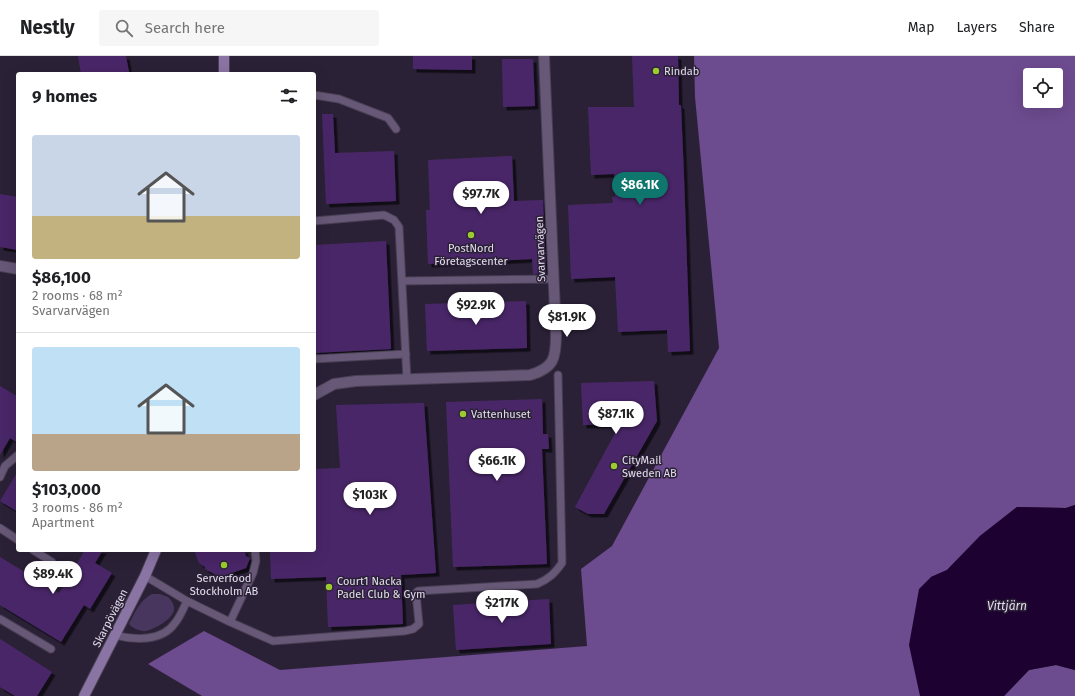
<!DOCTYPE html>
<meta charset="utf-8">
<style>
body{margin:0;font-family:"Fira Sans",sans-serif;background:#f6f6f6;color:#202124;height:100vh;display:flex;flex-direction:column;font-size:15px;white-space:nowrap}
*{box-sizing:border-box;margin:0}
p{font-size:13px;color:#757577}
.icon{flex:none;width:22px;height:22px;fill:none;stroke:currentColor;stroke-width:2;stroke-linecap:round;stroke-linejoin:round}
.map{position:relative;flex:1;overflow:hidden}
.drawer{position:absolute;left:16px;top:16px;width:300px;height:480px;display:flex;flex-direction:column;background:#fff;border-radius:4px;box-shadow:0 4px 16px #0002}
.drawer>*{flex:none}
.fabs{position:absolute;left:1023px;top:12px;display:grid;gap:8px}
.fabs a{display:grid;place-items:center;width:40px;height:40px;border-radius:4px;background:#fff;box-shadow:0 4px 16px #0002;font-size:20px}
.price{position:absolute;translate:-50% -34px;padding:0 9px;border-radius:14px;background:#fff;color:#222;font-size:13px;line-height:26px;filter:drop-shadow(0 1px 2px #0008)}
.price::after{content:'';position:absolute;left:50%;top:24px;width:12px;height:9px;margin-left:-6px;background:inherit;clip-path:polygon(0 0,100% 0,50% 100%)}
.price.selected{background:#0f766e;color:#fff}
ul{padding:0;list-style:none}
li{display:grid;align-content:center;gap:8px;height:212px;padding:0 16px}
li+li{border-top:1px solid #e0e0e0}
li span{display:grid;place-items:center;height:124px;border-radius:4px;color:#555}
li>.icon{margin-inline-start:auto}
span .icon{width:72px;height:72px;fill:#fffc;stroke-width:1}
li b{font-size:17px}
h2{display:flex;justify-content:space-between;align-items:center;height:48px;padding:0 16px;font-size:17px}
header{display:flex;align-items:center;gap:24px;box-sizing:border-box;height:56px;padding:0 20px;background:#fff;border-bottom:1px solid #e0e0e0}
header strong{font-size:19px}
nav{display:flex;gap:22px;margin-inline-start:auto;font-size:14px}
.search{width:280px;height:36px;background:#f6f6f6;display:flex;align-items:center;gap:10px;box-sizing:border-box;padding:0 14px;border-radius:4px;color:#757577;font-size:15px}
.map>svg:first-child{display:block}
</style>
<header>
<strong>Nestly</strong>
<div class="search"><svg class="icon" aria-label="search" viewBox="0 0 24 24"><circle cx="10" cy="10" r="6"/><path d="M15 15l6 6"/></svg>Search here</div>
<nav><a>Map</a><a>Layers</a><a>Share</a></nav>
</header>
<div class="map">
<svg width="1075" height="640" viewBox="0 0 1075 640">
<defs>
<filter id="shadow"><feDropShadow dx="3.5" dy="3.5" stdDeviation="0" flood-color="#0009"/></filter>
</defs>
<rect width="100%" height="100%" fill="#2b2137"/>
<!-- green -->
<path fill="#49365e" d="M 152,538 L 160,538 L 168,541 C 171,544 174,548 174,552 C 175,562 155,573 146,575 C 141,576 132,572 129,568 C 135,556 140,544 152,538 Z"/>
<!-- forest -->
<path fill="#6d4b8f" fill-rule="evenodd" d="M 694,0 L 1075,0 L 1075,449 L 1066,452 L 1017,451 L 980,480 L 947,514 L 931,521 L 920,640 L 202,640 L 148,608 L 204,575 L 280,614 L 587,590 L 581,513 L 612,490 L 719,292 L 695,41 ZM 1030,19 L 1056,19 L 1056,45 L 1030,45 Z
M 1056,609 L 1075,614 L 1075,640 L 1004,640 L 1029,614 Z"/>
<!-- water -->
<path fill="#1d0231" d="M 1075,449 L 1075,614 L 1056,609 L 1029,614 L 1004,640 L 920,640 L 909,589 L 919,533 L 931,521 L 947,514 L 980,480 L 1017,451 L 1066,452 Z"/>
<!-- building -->
<path fill="#492868" filter="url(#shadow)" d="M 78,0 L 126,0 L 129,16 L 116,18 L 81,18 Z
M 413,0 L 472,0 L 472,14 L 413,13 Z
M 632,0 L 678,0 L 679,49 L 681,49 L 684,120 L 690,295 L 668,296 L 667,274 L 618,276 L 615,221 L 571,223 L 568,149 L 613,147 L 612,141 L 615,141 L 614,118 L 591,119 L 588,51 L 634,51 Z
M 502,3 L 533,3 L 535,50 L 503,51 Z
M 322,58 L 333,58 L 335,97 L 394,95 L 396,145 L 326,148 Z
M 512,100 L 514,145 L 543,144 L 546,217 L 533,218 L 532,203 L 428,208 L 426,154 L 430,154 L 428,104 Z
M 0,138 L 18,141 L 18,194 L 0,191 Z
M 386,185 L 391,293 L 314,297 L 314,189 Z
M 526,245 L 527,292 L 427,295 L 425,248 Z
M 654,325 L 657,365 L 604,458 L 588,458 L 575,451 L 620,368 L 583,369 L 581,327 Z
M 0,330 L 18,341 L 18,387 L 10,382 L 0,399 Z
M 542,343 L 543,378 L 548,378 L 549,393 L 542,393 L 547,508 L 453,511 L 446,346 Z
M 424,347 L 436,517 L 401,519 L 403,568 L 328,571 L 326,521 L 271,523 L 270,494 L 314,494 L 314,413 L 340,412 L 336,349 Z
M 18,415 L 18,456 L 0,445 Z
M 85,494 L 103,494 L 95,507 L 112,517 L 90,553 L 84,549 L 61,586 L 0,549 L 0,501 L 59,537 Z
M 194,494 L 244,494 L 246,500 L 250,502 L 246,512 L 220,521 L 205,513 L 205,511 L 199,507 Z
M 549,543 L 551,588 L 456,594 L 453,549 Z
M 0,583 L 52,616 L 37,640 L 15,640 L 0,631 Z"/>
<g fill="none" stroke-linecap="round" stroke-linejoin="round">
<defs>
<path id="lane" d="M 314,39 L 339,43 L 388,62 L 396,73
M 314,165 L 384,159 L 394,164 L 399,171 L 407,324
M 402,225 L 554,223
M 314,303 L 406,298
M 0,421 L 5,410 L 18,399
M 0,472 L 18,484
M 33,494 L 52,506
M 145,520 L 187,545 L 230,566 L 253,517 L 256,505 L 255,494
M 0,563 L 51,593
M 230,566 L 273,585 L 405,575 L 413,573 L 419,568 L 416,537 L 418,535 L 537,528 C 549,523 555,517 562,507 L 558,319
M 115,579 C 134,584 162,586 175,567 C 180,561 183,553 187,545"/>
<path id="street" d="M 0,210 L 18,213
M 314,339 L 334,328 L 356,325 L 530,319 C 554,312 556,302 556,279 L 544,0"/>
<path id="secondary" d="M 224,18 L 224,0
M 84,640 L 145,520 L 156,494"/>
</defs>
<!-- lane casing -->
<use href="#lane" stroke="#483f54" stroke-width="9"/>
<!-- street casing -->
<use href="#street" stroke="#483f54" stroke-width="12"/>
<!-- secondary casing -->
<use href="#secondary" stroke="#483f54" stroke-width="12"/>
<!-- lane -->
<use href="#lane" stroke="#665876" stroke-width="7"/>
<!-- street -->
<use href="#street" stroke="#665876" stroke-width="10"/>
<!-- secondary -->
<use href="#secondary" stroke="#8a74a4" stroke-width="10"/>
</g>
<!-- markers -->
<g fill="#9cca31" stroke="#2b2137" stroke-width="1.5">
<circle cx="656" cy="15" r="4"/>
<circle cx="471" cy="179" r="4"/>
<circle cx="463" cy="358" r="4"/>
<circle cx="614" cy="410" r="4"/>
<circle cx="224" cy="509" r="4"/>
<circle cx="329" cy="531" r="4"/>
</g>
<g text-anchor="middle" stroke-width="3" stroke-linejoin="round" paint-order="stroke">
<!-- poi labels -->
<g font-size="11" fill="#e2dceb" stroke="#2b2137" text-anchor="start">
<text x="664" y="19">Rindab</text>
<text x="471" y="196" text-anchor="middle">PostNord<tspan x="471" dy="13">Företagscenter</tspan></text>
<text x="471" y="362">Vattenhuset</text>
<text x="622" y="408">CityMail<tspan x="622" dy="13">Sweden AB</tspan></text>
<text x="224" y="526" text-anchor="middle">Serverfood<tspan x="224" dy="13">Stockholm AB</tspan></text>
<text x="337" y="529">Court1 Nacka<tspan x="337" dy="13">Padel Club &amp; Gym</tspan></text>
</g>
<!-- street labels -->
<g font-size="11" fill="#e2dceb" stroke="#2b2137">
<text transform="translate(540 193) rotate(-92)" y="4">Svarvarvägen</text>
<text transform="translate(110 562) rotate(-63)" y="4">Skarpövägen</text>
</g>
<!-- water labels -->
<g font-size="12" font-style="italic" fill="#e5dcf0" stroke="#2b2137">
<text x="1007" y="554">Vittjärn</text>
</g>
</g>
</svg>
<div class="fabs">
<a><svg class="icon" aria-label="locate" viewBox="0 0 24 24"><circle cx="12" cy="12" r="6"/><path d="M12 2v4M12 18v4M2 12h4M18 12h4"/></svg></a>
</div>
<b class="price selected" style="left:640px;top:150px">$86.1K</b>
<b class="price" style="left:481px;top:159px">$97.7K</b>
<b class="price" style="left:476px;top:270px">$92.9K</b>
<b class="price" style="left:567px;top:282px">$81.9K</b>
<b class="price" style="left:616px;top:379px">$87.1K</b>
<b class="price" style="left:497px;top:426px">$66.1K</b>
<b class="price" style="left:370px;top:460px">$103K</b>
<b class="price" style="left:53px;top:539px">$89.4K</b>
<b class="price" style="left:502px;top:568px">$217K</b>
<section class="drawer">
<h2>9 homes<svg class="icon" aria-label="filters" viewBox="0 0 24 24"><path d="M4 7h16M4 17h16"/><circle cx="9" cy="7" r="2"/><circle cx="15" cy="17" r="2"/></svg></h2>
<ul>
<li><span style="background:linear-gradient(#c9d6e8 65%,#c2b280 0)"><svg class="icon" aria-label="home" viewBox="0 0 24 24"><path d="M3 11l9-7 9 7M6 9v11h12V9"/></svg></span><div><b>$86,100</b><p>2 rooms · 68 m²</p><p>Svarvarvägen</p></div></li>
<li><span style="background:linear-gradient(#bfe0f5 70%,#b9a48a 0)"><svg class="icon" aria-label="home" viewBox="0 0 24 24"><path d="M3 11l9-7 9 7M6 9v11h12V9"/></svg></span><div><b>$103,000</b><p>3 rooms · 86 m²</p><p>Apartment</p></div></li>
</ul>
</section>
</div>
